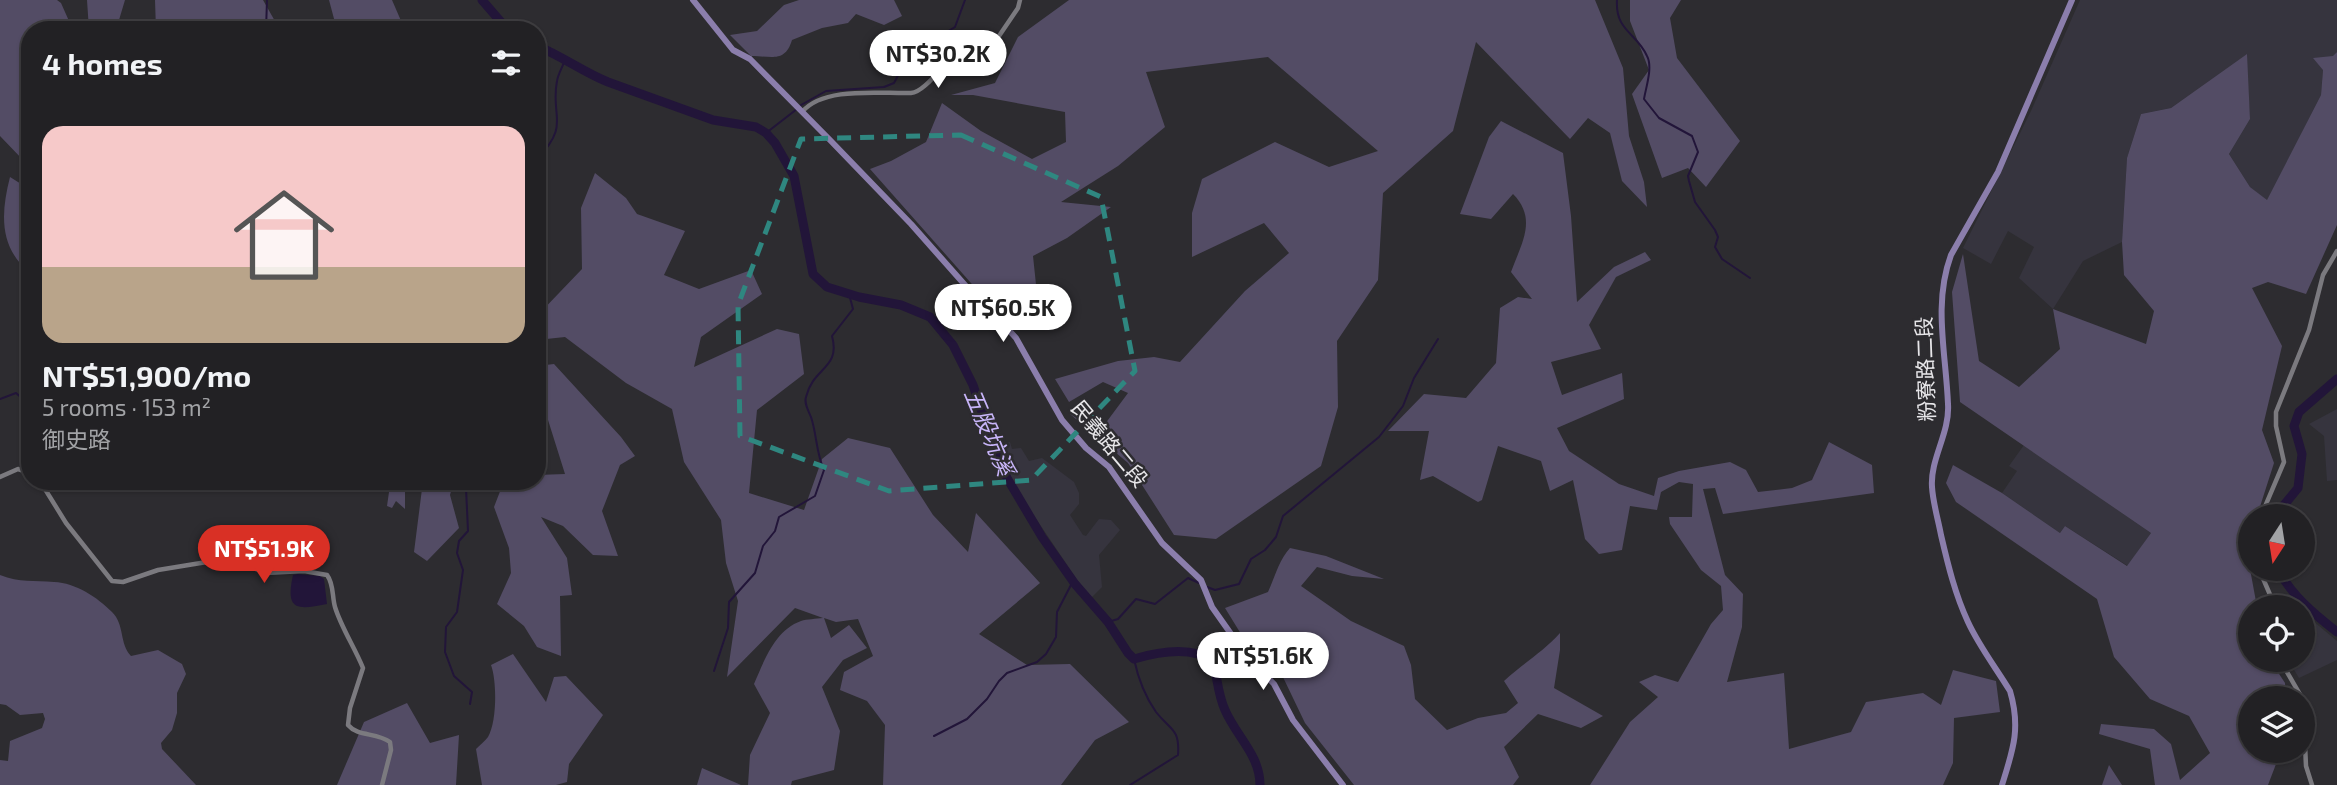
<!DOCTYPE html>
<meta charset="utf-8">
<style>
body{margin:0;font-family:"Exo 2","Noto Sans TC",sans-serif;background:#2a292c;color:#f1f3f6;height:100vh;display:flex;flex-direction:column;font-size:26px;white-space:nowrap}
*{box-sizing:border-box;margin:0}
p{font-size:23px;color:#a2a3a6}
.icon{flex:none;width:38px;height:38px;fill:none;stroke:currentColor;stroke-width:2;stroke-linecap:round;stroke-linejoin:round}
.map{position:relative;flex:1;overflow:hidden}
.drawer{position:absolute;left:21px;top:21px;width:525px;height:469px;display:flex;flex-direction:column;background:#222124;border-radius:28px;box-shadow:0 2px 5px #0004,0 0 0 2px #3f3e41}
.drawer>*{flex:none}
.needle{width:46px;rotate:192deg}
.fabs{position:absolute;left:2238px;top:504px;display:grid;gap:14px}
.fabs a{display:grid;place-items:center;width:77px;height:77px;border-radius:50%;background:#222124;box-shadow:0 2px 5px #0004,0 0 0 2px #3f3e41;font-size:35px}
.price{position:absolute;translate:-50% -60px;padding:0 16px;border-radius:24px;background:#fff;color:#222;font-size:23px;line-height:46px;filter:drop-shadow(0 2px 4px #0008)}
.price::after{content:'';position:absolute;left:50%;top:42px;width:21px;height:16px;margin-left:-10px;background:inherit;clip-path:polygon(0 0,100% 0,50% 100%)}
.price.active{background:#d93025;color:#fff}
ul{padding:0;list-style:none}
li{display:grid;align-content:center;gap:14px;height:371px;padding:0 21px}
li span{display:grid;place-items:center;height:217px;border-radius:21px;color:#555}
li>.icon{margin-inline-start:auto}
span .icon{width:126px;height:126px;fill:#fffc;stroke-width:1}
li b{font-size:30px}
h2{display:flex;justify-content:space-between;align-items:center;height:84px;padding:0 21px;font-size:30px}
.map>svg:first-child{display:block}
</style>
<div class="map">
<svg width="2337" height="785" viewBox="0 0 2337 785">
<rect width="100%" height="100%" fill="#2d2c30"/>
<!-- built -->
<path fill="#36343e" d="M 2080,0 L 2337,0 L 2337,52 L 2323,70 L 2321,95 L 2267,201 L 2250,187 L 2229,154 L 2250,119 L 2246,55 L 2171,108 L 2141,114 L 2127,158 L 2122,242 L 2083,261 L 2053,309 L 2019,278 L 2034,247 L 2008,231 L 1991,264 L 1963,248 L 2031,111 Z
M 2337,409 L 2337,480 L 2327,481 L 2324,436 L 2309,424 Z
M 1010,442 L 1012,449 L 1021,448 L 1029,461 L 1042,458 L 1074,482 L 1079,493 L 1079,504 L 1070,515 L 1083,535 L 1086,536 L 1099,519 L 1111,520 L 1120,530 L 1099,555 L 1102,587 L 1090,599 L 1006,474 L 994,445 Z
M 2024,445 L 2151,533 L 2128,566 L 2065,526 L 2060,533 L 2002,493 L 2017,471 L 2009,466 Z
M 2307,616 L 2337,641 L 2337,660 L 2299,678 L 2288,660 L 2303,660 L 2303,618 Z"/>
<!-- green -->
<path fill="#534c65" d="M 0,0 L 57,0 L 61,3 L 73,30 L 30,30 L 30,161 L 24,161 L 0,136 Z
M 87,0 L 125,0 L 116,30 L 89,30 Z
M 155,0 L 263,0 L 280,30 L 156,30 Z
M 329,0 L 392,0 L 405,30 L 337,30 Z
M 799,0 L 894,0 L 902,16 L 884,25 L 856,14 L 848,23 L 822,28 L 792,40 C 785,63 772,56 751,56 L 730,35 L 757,31 L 784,5 Z
M 1069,0 L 1595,0 L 1623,68 L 1629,136 L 1644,182 L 1647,207 L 1622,181 L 1610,133 L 1588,118 L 1570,139 L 1476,42 L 1453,131 L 1383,193 L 1378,280 L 1337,341 L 1338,407 L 1321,466 L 1216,539 L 1174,535 L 1128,463 L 1070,414 L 1105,424 L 1128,393 L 1103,382 L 1069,402 L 1055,379 L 1118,361 L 1154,357 L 1180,362 L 1245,291 L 1289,253 L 1264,223 L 1192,257 L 1192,213 L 1202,179 L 1275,142 L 1329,167 L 1378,151 L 1268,57 L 1146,72 L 1165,127 L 1118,166 L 1061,202 L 1111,207 L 1067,238 L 1033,256 L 1037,294 L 1022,297 L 1014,310 L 986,300 L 870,169 L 891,161 L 926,142 L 942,103 L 981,131 L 1032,159 L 1066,142 L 1065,112 L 973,95 L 951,95 L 995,83 L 1018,37 Z
M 1630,0 L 1681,0 L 1670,18 L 1677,58 L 1740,141 L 1706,187 L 1688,168 L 1662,178 L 1632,94 L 1649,70 L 1630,21 Z
M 2337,52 L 2337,225 L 2306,294 L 2268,282 L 2252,288 L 2282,346 L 2262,430 L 2274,463 L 2257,516 L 2250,516 L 2250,569 L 2257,607 L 2250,607 L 2250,660 L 2270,660 L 2285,683 L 2286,698 L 2250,698 L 2250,751 L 2281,751 L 2268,785 L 2155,785 L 2150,749 L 2099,734 L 2101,724 L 2154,729 L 2171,744 L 2180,780 L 2210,753 L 2189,716 L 2150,699 L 2114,657 L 2097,599 L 1956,502 L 1946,483 L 1953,465 L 2002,493 L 2060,533 L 2065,526 L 2127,566 L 2151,533 L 1960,402 L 1952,292 L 1963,254 L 1979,361 L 2019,387 L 2060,349 L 2053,309 L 2146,344 L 2154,311 L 2124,275 L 2122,242 L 2127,158 L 2141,114 L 2171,108 L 2247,54 L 2250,119 L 2229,154 L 2250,187 L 2267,200 L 2321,95 L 2323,70 L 2313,58 L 2333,56 Z
M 1501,121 L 1563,153 L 1571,216 L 1577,302 L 1614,267 L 1645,252 L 1651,260 L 1616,277 L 1589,325 L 1601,349 L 1551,362 L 1562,395 L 1622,373 L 1624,399 L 1557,428 L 1569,451 L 1619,484 L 1654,496 L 1658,478 L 1679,471 L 1730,462 L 1746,470 L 1758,492 L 1792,488 L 1812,480 L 1829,442 L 1872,465 L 1874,493 L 1723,514 L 1715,488 L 1703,489 L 1725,575 L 1743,594 L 1742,627 L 1727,682 L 1784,673 L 1789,749 L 1851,732 L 1866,702 L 1923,693 L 1941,705 L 1953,670 L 1996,681 L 2000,712 L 1954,718 L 1953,763 L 1943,785 L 1590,785 L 1630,722 L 1658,697 L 1639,682 L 1655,675 L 1678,682 L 1711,624 L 1723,610 L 1721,586 L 1701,570 L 1670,524 L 1669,517 L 1692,517 L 1693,484 L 1679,482 L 1661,492 L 1657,510 L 1630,506 L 1622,550 L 1599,554 L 1585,539 L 1573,480 L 1550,491 L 1541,461 L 1498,446 L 1482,500 L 1478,502 L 1433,476 L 1420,480 L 1429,431 L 1388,431 L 1424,394 L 1466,398 L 1496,363 L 1500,308 L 1518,297 L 1532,299 L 1511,272 C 1521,244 1538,219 1513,194 L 1491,219 L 1460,214 L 1489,137 Z
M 595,173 L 626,198 L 637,214 L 685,231 L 664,275 L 699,289 L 751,270 L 762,294 L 701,337 L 694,367 L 777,329 L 799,334 L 804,374 L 757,410 L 749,493 L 804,510 L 822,459 L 848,438 L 890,448 L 933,515 L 968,552 L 976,513 L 1040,583 L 979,634 L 1027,665 L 1070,664 L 1129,722 L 1095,740 L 1061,785 L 883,785 L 885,725 L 867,701 L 840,690 L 844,672 L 873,656 L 858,619 L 836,622 L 824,618 L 831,638 L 849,625 L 867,648 L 843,660 L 822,687 L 840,731 L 834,770 L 792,781 L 791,785 L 748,785 L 750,755 L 770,713 L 754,684 C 764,661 775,630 801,621 C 807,619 816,619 823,618 L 795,608 L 727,677 L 738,601 L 726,563 L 721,520 L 684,462 L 672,409 L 626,383 L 565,337 L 537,340 L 537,316 L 582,269 L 581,208 Z
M 10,177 L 26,187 L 30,185 L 30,273 C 0,248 0,216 10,177 Z
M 554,364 L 621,437 L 635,456 L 620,465 L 602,511 L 618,556 L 593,555 L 563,526 L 541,517 L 567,558 L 572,595 L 560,596 L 561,656 L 537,647 L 524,626 L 497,604 L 511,573 L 509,548 L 494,507 L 504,481 L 537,481 L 537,475 L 565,474 L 537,385 L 537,366 Z
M 378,481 L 405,481 L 405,509 L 396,501 L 392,508 L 387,506 L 389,492 Z
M 423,481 L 454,481 L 450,495 L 459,528 L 427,561 L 414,552 Z
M 1290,548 L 1326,556 L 1384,579 L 1352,576 L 1317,567 L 1301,586 L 1351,621 L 1404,646 L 1411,665 L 1415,699 L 1447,730 L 1478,718 L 1506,713 L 1518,703 L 1504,681 C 1523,663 1542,653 1560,633 L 1560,650 L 1554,688 L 1603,716 L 1581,728 L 1538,714 L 1504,747 L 1519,777 L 1513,785 L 1354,785 L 1305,723 L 1281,673 L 1241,634 L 1225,608 L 1268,592 C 1275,577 1279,560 1290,548 Z
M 0,575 C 20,583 34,580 54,582 C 76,583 97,597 112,612 C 125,625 119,643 131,656 L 158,650 L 182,664 L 186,674 L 177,693 L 177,713 L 172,730 L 161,743 L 162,749 L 196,785 L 0,785 L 0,760 L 8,761 L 10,741 L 42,728 L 45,719 L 43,713 L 20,715 L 6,705 L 0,704 Z
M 513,654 L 546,702 L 554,677 L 566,676 L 603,715 L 569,764 L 567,782 L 556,785 L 482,785 L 476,749 C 480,745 485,741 488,737 C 497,722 497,681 491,665 Z
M 407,703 L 430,743 L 459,735 L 456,785 L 337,785 L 364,722 Z
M 2109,765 L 2122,785 L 2102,785 Z
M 702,768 L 741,785 L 697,785 Z"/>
<!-- water -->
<path fill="#221539" d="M 298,574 L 320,576 L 324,579 L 327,604 C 297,610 285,611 293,575 Z"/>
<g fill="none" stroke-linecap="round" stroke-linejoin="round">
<!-- stream -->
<path stroke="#221539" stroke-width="2" d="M 1617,0 C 1615,31 1637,33 1647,56 C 1653,67 1646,87 1644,99 L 1659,118 L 1692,136 L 1698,152 L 1688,176 L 1689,181 L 1695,202 L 1715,230 L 1718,237 L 1715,247 L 1722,259 L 1750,278
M 266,30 L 267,0
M 801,105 L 826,91 L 884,87 L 894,83 L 909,55 L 955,27 L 965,0
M 766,133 L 797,109
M 537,159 C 571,124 550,117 557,81 C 558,74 563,66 565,60
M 537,184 L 546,203 L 543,245 L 537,267
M 0,399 L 16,393 L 30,405
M 1207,587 L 1215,590 L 1239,584 L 1251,559 L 1265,550 L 1276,537 L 1283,516 L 1379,437 L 1403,406 L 1414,378 L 1438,339
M 1108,622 L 1118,619 L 1136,599 L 1155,604 L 1188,578 L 1199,583
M 714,671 L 728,628 L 729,602 L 755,573 L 763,546 L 775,531 L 779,517 L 815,496 L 824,470 C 816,453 817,435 811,417 C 808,410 804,403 806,397 C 813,367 841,369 832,336 L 853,309 L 849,294
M 470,704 L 472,692 L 454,676 L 445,652 L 446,627 L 457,612 L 463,570 L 457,553 L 459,541 L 468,531 L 466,488 L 471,481
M 934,736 L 967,719 L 987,699 L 999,681 L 1007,673 L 1037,662 L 1046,654 L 1056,637 L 1057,612 L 1073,581
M 1130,785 L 1178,755 C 1180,728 1170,730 1156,712 C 1144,695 1138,678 1134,659"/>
<!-- river -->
<path stroke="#221539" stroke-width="9" d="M 482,0 L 508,30
M 537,46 C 562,56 583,72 608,82 L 713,120 L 756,127 L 766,133 L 775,143 L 794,176 L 813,274 L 827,287 L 859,297 L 901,305 L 930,317 L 953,345 L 973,385 L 996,454 L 1007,478 L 1042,537 L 1075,584 L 1108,622 L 1128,653 L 1134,659 C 1158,652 1192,646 1213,661 C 1217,676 1218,695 1225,710 C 1236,736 1260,755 1260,785
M 2275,516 L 2298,488 L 2302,454 L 2294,426 L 2299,412 L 2337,379
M 2278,569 C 2291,595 2314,614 2337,632"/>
<!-- minor -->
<path stroke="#7b7a7f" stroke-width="4.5" d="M 802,112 C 824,86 880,94 911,93 C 925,92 943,64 955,55 C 969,44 984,43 999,36 L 1018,8 L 1020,0
M 0,477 L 18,469 L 30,473
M 40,481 L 66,523 L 112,581 L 123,582 L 158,570 L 213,561 L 238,562 L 266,573 L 304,571 L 327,575 C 334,584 332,597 335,607 C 341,627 355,648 363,668 L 350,708 L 348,725 C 358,737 376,732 390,742 L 391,750 L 382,785
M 2261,516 L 2284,462 L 2276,426 L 2276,412 L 2309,330 L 2323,275 L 2337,251
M 2259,569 L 2271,597 L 2272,607
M 2280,660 L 2302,698
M 2303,701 L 2306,766 L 2312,785"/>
<!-- major -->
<path stroke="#8b7eac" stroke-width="6" d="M 693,0 L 733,50 L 750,59 L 829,139 L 911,224 L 980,302 L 994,314 L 1016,338 L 1062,420 L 1086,448 L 1109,467 L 1162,543 L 1201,580 L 1212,607 L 1248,658 L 1274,684 L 1293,720 L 1343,785
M 2002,785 C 2013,750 2021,728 2010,691 C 1996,668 1979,646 1968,622 C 1955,594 1948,565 1941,535 C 1938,519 1933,503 1932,487 C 1930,459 1950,433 1948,404 C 1946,353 1933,304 1951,255 L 1998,172 L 2072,0"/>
</g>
<!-- marked area -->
<path fill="none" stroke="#2f8780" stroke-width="5" stroke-dasharray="14 9" stroke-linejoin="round" d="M 961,135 L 1101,197 L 1135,371 L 1031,480 L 889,491 L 740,436 L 738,305 L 801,139 Z"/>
<g text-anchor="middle" stroke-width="5" stroke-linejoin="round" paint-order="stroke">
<!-- street labels -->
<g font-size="21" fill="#e7e6e9" stroke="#2d2c30">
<text transform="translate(1926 369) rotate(-92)" y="7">粉寮路二段</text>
<text transform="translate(1109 444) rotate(50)" y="7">民義路二段</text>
</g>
<!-- water labels -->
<g font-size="23" font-style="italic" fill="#c8b5f9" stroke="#2d2c30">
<text transform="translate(989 432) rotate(67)" y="8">五股坑溪</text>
</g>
</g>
</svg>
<div class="fabs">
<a><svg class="needle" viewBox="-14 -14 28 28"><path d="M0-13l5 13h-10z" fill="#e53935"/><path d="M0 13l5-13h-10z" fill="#a2a3a6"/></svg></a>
<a><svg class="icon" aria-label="locate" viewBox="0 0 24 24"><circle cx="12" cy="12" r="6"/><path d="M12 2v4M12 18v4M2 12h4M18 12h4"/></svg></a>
<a><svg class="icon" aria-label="layers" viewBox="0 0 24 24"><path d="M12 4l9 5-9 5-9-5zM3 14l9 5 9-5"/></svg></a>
</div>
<b class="price" style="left:938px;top:90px">NT$30.2K</b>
<b class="price" style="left:1003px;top:344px">NT$60.5K</b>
<b class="price active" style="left:264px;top:585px">NT$51.9K</b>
<b class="price" style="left:1263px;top:692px">NT$51.6K</b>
<section class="drawer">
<h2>4 homes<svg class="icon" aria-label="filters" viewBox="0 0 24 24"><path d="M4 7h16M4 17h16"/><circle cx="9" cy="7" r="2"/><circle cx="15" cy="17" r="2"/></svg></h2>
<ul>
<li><span style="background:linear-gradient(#f6c9c9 65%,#b9a48a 0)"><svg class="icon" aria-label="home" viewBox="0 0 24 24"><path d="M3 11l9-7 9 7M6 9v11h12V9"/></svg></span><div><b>NT$51,900/mo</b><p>5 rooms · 153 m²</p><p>御史路</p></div></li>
</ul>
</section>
</div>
